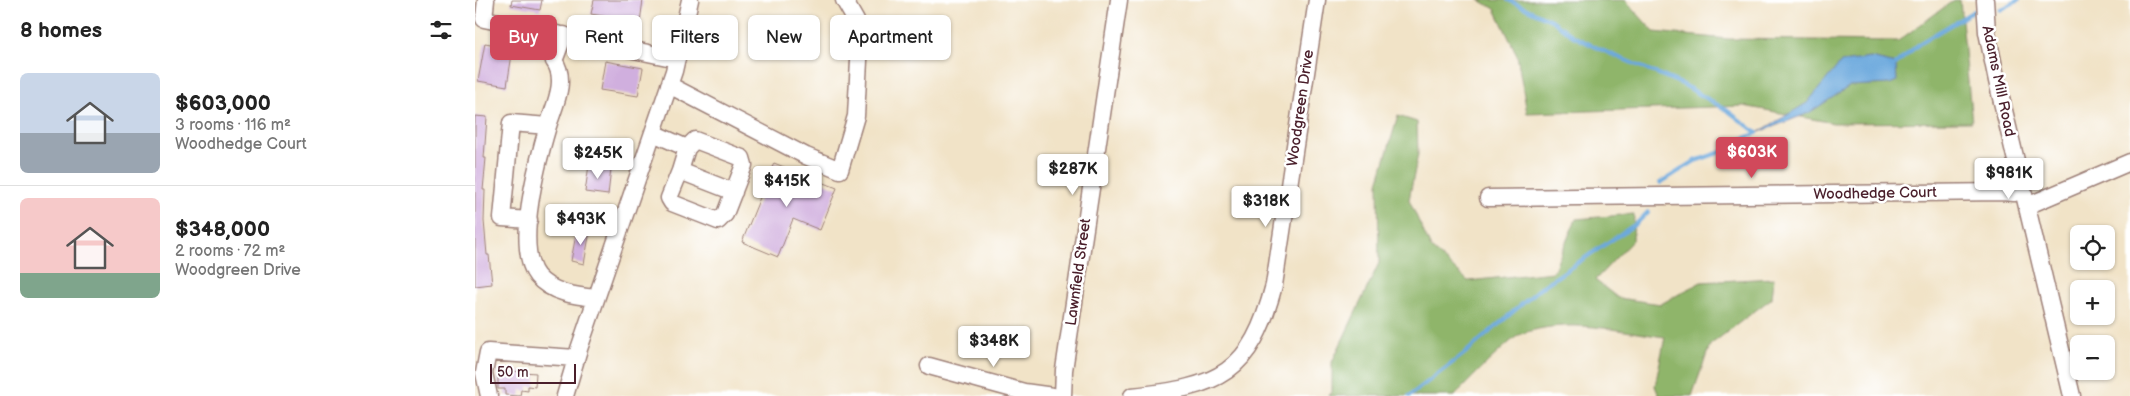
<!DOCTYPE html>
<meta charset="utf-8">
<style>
body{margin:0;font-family:"Balsamiq Sans",sans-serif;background:#f6f6f6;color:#222;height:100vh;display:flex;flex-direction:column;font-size:19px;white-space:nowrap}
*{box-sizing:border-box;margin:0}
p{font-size:16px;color:#767676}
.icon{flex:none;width:28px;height:28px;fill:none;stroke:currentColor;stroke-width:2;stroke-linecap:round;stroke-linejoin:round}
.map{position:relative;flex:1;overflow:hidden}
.details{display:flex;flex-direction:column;background:#fff;width:475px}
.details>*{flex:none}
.hud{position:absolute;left:15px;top:15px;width:475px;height:45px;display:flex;gap:10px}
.tools{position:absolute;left:1595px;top:225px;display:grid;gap:10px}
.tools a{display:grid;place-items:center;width:45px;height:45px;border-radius:8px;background:#fff;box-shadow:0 1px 4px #0004;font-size:25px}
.scale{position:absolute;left:15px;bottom:12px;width:86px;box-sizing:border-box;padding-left:5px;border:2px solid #4a1f2b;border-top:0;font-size:14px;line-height:18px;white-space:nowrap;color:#4a1f2b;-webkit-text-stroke:4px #fff;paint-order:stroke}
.price{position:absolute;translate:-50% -42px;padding:0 11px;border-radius:5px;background:#fff;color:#222;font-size:16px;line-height:32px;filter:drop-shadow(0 1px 2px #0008)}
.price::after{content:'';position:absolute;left:50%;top:30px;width:15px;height:11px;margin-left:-8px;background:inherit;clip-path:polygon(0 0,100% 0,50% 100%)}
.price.current{background:#d1495b;color:#fff}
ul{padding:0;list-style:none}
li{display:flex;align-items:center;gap:15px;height:125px;padding:0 20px}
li+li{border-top:1px solid #e0e0e0}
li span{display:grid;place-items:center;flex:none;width:140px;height:100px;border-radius:8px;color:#555}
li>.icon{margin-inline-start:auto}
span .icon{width:60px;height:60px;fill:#fffc;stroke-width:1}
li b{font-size:21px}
h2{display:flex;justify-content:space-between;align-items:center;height:60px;padding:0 20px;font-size:21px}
.pill{padding:0 18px;border-radius:8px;background:#fff;box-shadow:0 1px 4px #0004;font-size:18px;line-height:45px}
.pill.current{background:#d1495b;color:#fff}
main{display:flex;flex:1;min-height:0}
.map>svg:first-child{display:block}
</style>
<main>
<section class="details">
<h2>8 homes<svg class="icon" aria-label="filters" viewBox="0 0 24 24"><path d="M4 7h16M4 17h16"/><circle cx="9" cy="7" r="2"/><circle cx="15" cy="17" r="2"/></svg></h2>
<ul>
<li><span style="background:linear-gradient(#c9d6e8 60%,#9aa5b1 0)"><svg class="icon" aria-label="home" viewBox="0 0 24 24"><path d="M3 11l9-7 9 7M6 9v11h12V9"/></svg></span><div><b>$603,000</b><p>3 rooms · 116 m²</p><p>Woodhedge Court</p></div></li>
<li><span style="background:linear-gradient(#f6c9c9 75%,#7fa58c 0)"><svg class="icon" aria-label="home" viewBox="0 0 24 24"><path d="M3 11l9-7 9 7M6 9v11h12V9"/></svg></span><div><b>$348,000</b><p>2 rooms · 72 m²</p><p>Woodgreen Drive</p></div></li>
</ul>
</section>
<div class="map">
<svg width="1655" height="396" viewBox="0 0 1655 396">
<rect width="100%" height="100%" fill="#fff"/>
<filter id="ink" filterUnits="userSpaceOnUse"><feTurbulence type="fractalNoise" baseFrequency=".02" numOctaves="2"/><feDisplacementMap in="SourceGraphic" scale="10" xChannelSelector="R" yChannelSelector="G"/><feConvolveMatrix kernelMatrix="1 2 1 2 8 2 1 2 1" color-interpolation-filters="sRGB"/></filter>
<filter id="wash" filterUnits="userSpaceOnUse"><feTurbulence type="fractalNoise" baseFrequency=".0096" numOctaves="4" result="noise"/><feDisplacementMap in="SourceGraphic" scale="20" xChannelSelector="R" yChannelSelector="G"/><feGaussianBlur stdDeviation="1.12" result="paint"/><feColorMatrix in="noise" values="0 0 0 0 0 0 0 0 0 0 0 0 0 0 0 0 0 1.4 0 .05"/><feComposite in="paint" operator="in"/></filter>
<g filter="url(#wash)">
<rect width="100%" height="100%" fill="#f1e3c7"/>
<!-- forest -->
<path fill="#8fb56b" stroke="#6c6a4b" d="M 1004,0 L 1150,0 L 1179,32 L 1253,39 L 1423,41 L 1479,0 L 1485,0 L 1497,122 L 1358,123 L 1269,106 L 1052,113 L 1042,55 L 1020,9 Z
M 923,116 L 942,122 L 943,154 L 934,200 L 956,248 L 993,281 L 1078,272 L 1101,219 L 1159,214 L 1158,240 L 1120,280 L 1143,298 L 1186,304 L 1226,282 L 1299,278 L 1297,298 L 1235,345 L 1217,396 L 1184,396 L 1180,386 L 1190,337 C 1143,331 1092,317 1046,334 C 1036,338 989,385 980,396 L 852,396 L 857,393 L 857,362 L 904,263 L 903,183 Z"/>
<!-- water -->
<path fill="#6ca9dd" stroke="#5b6484" d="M 1396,58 L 1421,64 L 1422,81 L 1415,84 L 1375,86 L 1334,113 L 1282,133 L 1332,103 L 1366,62 Z"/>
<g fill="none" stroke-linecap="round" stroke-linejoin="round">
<!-- stream -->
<path stroke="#6ca9dd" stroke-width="4" d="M 1033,0 L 1078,21 L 1098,36 L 1129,51 L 1209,85 L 1253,111 L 1282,133
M 1525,10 L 1544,0
M 1421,64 L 1445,43 L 1499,11
M 1185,183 L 1220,161 L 1249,151 L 1267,139 L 1282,133
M 934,396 L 989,354 L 1068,286 L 1162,223 L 1173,212"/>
</g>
<g id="blocks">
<!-- building -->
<path fill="#d0afde" d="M 37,0 L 67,0 L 65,10 L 36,5 Z
M 119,0 L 168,0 L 165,22 L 150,20 L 149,24 L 132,21 L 133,17 L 116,14 Z
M 10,43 L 38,48 L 32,86 L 3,81 Z
M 130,61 L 168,68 L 163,96 L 125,90 Z
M 0,116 L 12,117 L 9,158 L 11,158 L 8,190 L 10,190 L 9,221 L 12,255 L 14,255 L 17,284 L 0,286 Z
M 299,163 L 362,188 L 345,230 L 318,219 L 303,257 L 267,242 Z
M 114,165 L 136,169 L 133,195 L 110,192 Z
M 102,229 L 115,231 L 109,264 L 96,261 Z
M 23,370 L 61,373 L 60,387 L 53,386 L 53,391 L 46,390 L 45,396 L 30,395 L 30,389 L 23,389 Z"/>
</g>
</g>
<g filter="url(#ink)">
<use href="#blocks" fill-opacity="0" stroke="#9e8179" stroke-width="1"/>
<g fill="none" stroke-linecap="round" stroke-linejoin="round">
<defs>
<path id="minor" d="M 11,0 L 9,19 L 202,59
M 1510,0 L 1512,32 L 1522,81 L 1597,396
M 89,35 L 79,61 C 93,80 79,106 73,126 C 63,160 39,247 62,276 C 76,293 101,296 121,298
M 194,85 L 331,156 L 365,170 L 381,116 L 385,42 L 381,21 L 369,0
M 178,133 L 212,148
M 220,140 L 267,158 L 269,165 L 250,214 L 243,221 L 197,203 L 194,198 L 205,171 L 212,148 Z
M 205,171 L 259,192
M 1013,198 L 1527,192 L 1539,193 L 1547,190
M 1552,206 L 1655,162
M 54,220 L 27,218 L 36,123 L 73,126
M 454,366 L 549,392 L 578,396
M 14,396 L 9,373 L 13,352 L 101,358
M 90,396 L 104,349 L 199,71 L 215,0
M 588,396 L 589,370 L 644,0
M 657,396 C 744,387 776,374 799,285 L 842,0"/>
</defs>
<!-- minor casing -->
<use href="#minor" stroke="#9e8179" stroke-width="19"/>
<!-- minor -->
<use href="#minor" stroke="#fff" stroke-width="16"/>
</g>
</g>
<g text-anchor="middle" stroke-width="5" stroke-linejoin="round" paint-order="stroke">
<!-- street labels -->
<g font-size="15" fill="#4a1f2b" stroke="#fff">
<text transform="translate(1524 81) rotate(78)" y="5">Adams Mill Road</text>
<text transform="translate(825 108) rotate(-82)" y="5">Woodgreen Drive</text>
<text transform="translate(1400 193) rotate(-1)" y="5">Woodhedge Court</text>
<text transform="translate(603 272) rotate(-82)" y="5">Lawnfield Street</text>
</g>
</g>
</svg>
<div class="tools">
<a><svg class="icon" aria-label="locate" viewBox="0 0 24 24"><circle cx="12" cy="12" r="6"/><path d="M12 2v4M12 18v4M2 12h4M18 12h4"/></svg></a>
<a>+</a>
<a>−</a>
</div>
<div class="scale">50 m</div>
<b class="price current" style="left:1277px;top:179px">$603K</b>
<b class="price" style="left:123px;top:180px">$245K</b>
<b class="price" style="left:598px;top:196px">$287K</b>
<b class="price" style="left:1534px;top:200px">$981K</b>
<b class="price" style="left:312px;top:208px">$415K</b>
<b class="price" style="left:791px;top:228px">$318K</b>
<b class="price" style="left:106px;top:246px">$493K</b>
<b class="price" style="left:519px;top:368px">$348K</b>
<div class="hud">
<a class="pill current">Buy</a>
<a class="pill">Rent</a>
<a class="pill">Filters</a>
<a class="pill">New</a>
<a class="pill">Apartment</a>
</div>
</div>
</main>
